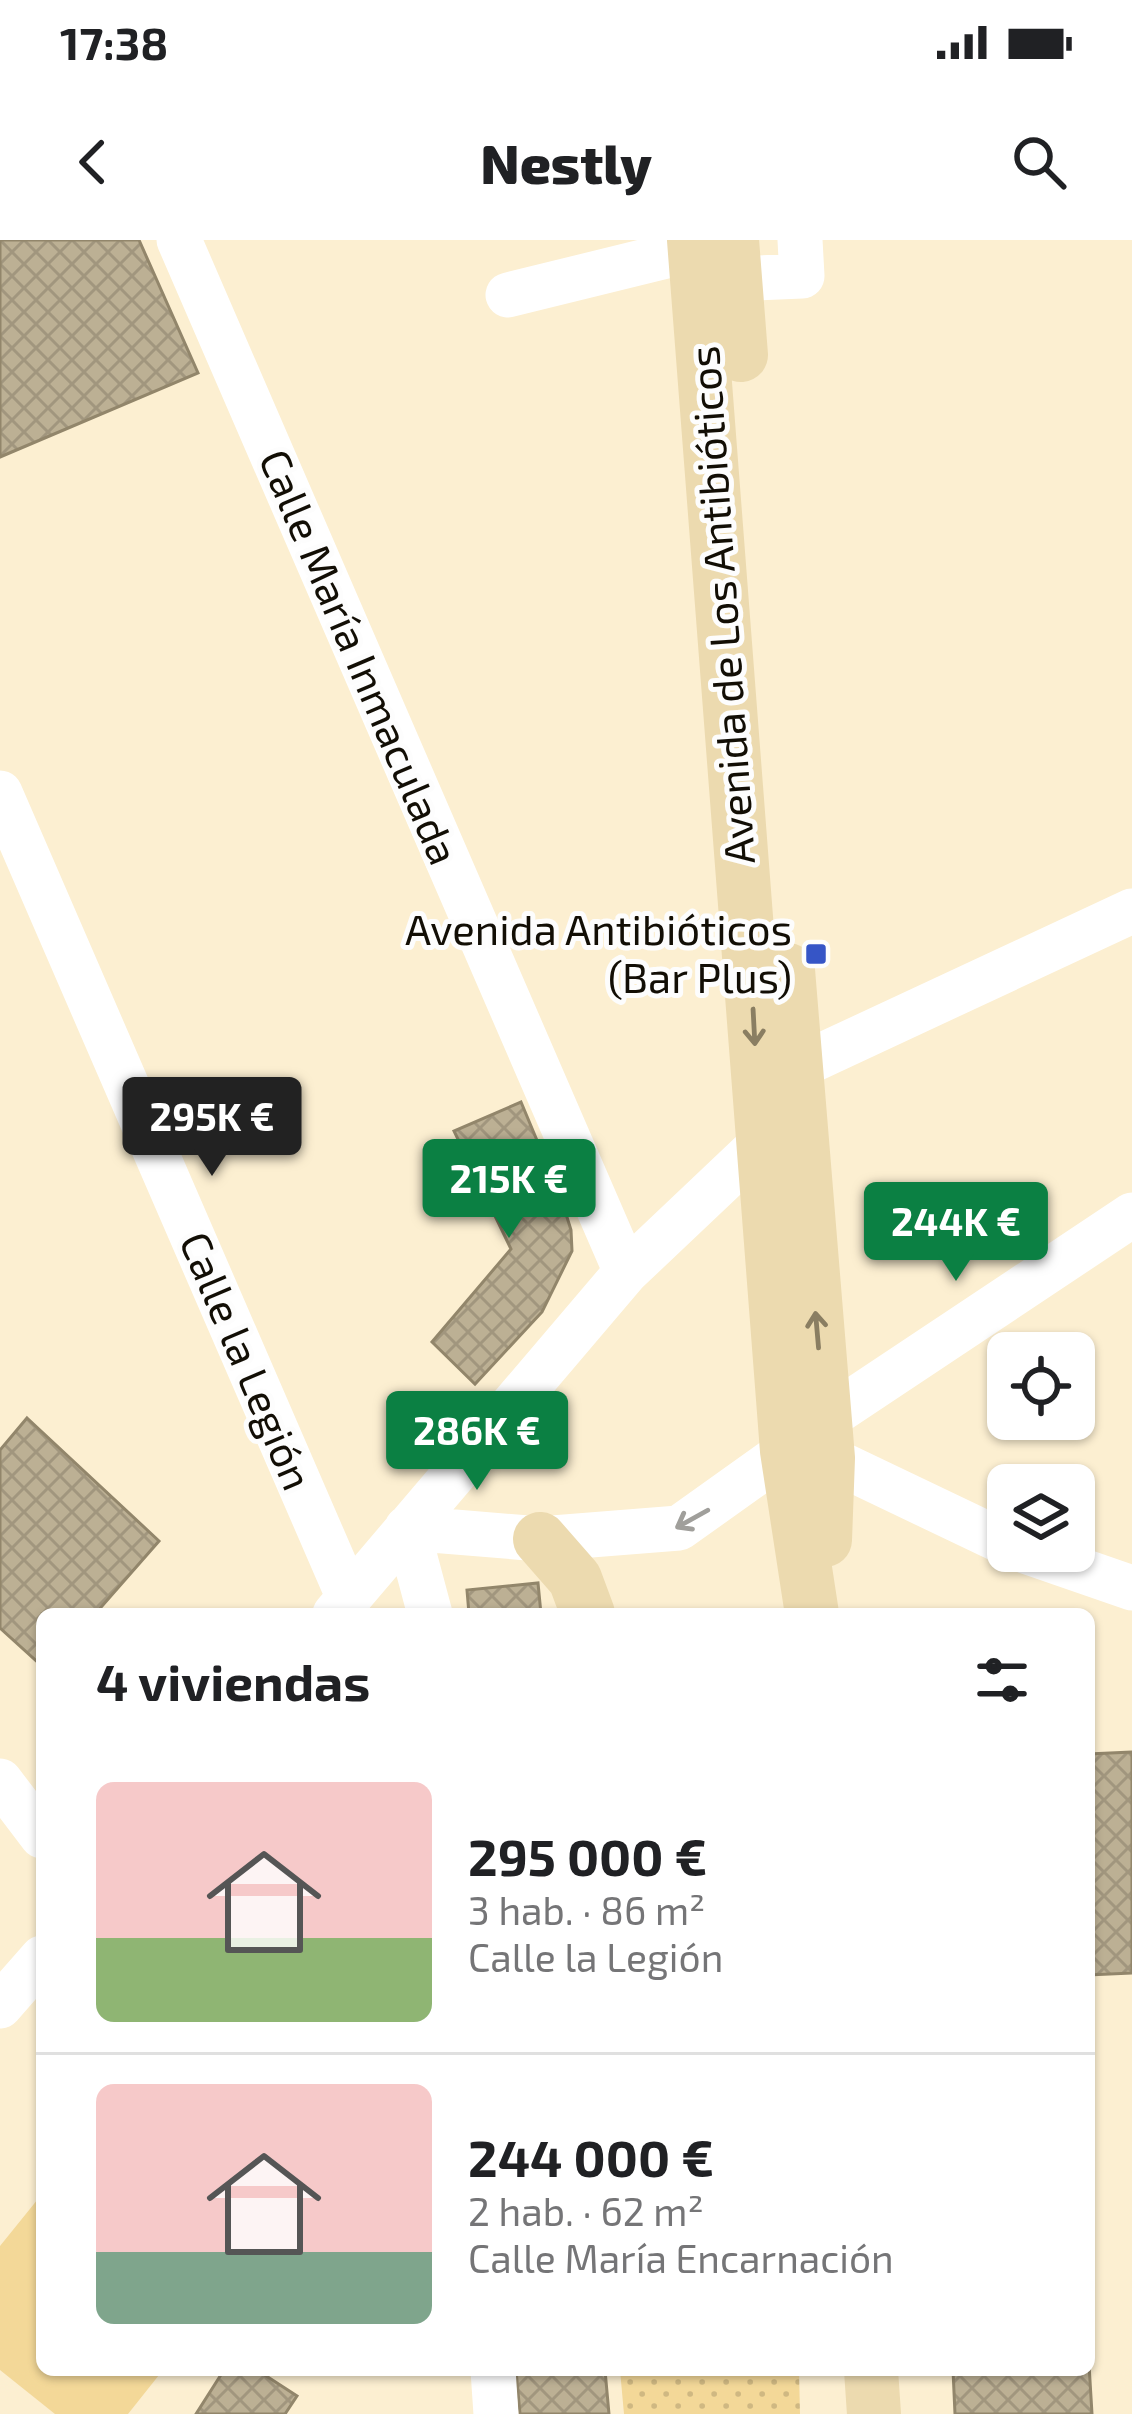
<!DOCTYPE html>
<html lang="es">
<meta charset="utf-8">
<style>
body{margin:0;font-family:"Exo 2",sans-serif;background:#f6f6f6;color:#202124;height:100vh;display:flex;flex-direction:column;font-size:45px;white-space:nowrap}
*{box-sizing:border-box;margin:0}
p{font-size:39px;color:#757577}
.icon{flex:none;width:66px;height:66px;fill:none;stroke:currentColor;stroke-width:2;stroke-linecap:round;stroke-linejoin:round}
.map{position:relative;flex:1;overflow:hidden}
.drawer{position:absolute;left:36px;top:1368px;width:1059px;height:768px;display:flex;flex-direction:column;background:#fff;border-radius:18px;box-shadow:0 3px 9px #0004}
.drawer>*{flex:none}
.fabs{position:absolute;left:987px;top:1092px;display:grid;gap:24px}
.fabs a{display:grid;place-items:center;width:108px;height:108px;border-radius:18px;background:#fff;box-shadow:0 3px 9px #0004;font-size:60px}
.price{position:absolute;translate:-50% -102px;padding:0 27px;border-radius:12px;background:#0b8043;color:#fff;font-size:39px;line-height:78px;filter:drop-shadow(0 3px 6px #0008)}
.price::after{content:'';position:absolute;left:50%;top:72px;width:36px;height:27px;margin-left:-18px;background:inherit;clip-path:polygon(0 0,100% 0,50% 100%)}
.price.current{background:#222;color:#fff}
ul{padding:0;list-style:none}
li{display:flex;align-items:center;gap:36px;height:300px;padding:0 60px}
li+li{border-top:3px solid #e0e0e0}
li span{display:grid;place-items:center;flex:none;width:336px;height:240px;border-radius:18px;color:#555}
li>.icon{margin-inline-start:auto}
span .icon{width:144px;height:144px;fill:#fffc;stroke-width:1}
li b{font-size:51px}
h2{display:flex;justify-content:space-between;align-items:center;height:144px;padding:0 60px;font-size:51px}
.status{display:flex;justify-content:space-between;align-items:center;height:84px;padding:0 60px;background:#fff;direction:ltr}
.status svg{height:33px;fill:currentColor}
header{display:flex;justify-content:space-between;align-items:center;height:156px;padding:0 60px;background:#fff;font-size:54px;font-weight:800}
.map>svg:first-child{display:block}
</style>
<div class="status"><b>17:38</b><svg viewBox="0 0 49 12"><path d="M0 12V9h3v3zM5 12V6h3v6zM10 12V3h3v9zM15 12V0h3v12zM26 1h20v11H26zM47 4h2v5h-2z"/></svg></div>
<header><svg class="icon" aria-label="back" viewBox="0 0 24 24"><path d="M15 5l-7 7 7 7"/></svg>Nestly<svg class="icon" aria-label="search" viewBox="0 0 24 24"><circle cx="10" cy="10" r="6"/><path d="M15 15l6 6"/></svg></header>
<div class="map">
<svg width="1132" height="2174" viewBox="0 0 1132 2174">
<defs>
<pattern id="park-dots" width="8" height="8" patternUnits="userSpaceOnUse" patternTransform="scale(3)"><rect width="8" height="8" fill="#f3d898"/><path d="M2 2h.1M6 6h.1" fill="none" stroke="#cfb882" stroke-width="1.8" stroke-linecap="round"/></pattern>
<pattern id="building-cross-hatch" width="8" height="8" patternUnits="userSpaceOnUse" patternTransform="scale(3)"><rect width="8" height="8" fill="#bcb094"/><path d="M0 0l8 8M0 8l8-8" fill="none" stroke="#a1967e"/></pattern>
</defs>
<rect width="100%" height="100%" fill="#fcefd1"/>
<!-- green -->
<path fill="#f3d898" d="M 42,1954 L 42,2130 L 163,2130 L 128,2174 L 55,2174 L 0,2130 L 0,2006 Z"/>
<!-- park -->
<path fill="url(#park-dots)" d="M 620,2130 L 799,2130 L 800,2174 L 624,2174 Z"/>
<!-- building -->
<path fill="url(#building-cross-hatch)" stroke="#92866b" stroke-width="3" d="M 0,0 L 139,0 L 198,133 L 0,217 Z
M 521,862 L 561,958 L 571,990 L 572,1011 L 542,1072 L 475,1144 L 432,1102 L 511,1009 L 454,891 Z
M 27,1178 L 159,1301 L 95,1374 L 42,1374 L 42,1426 L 0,1388 L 0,1210 Z
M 538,1343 L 541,1374 L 469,1374 L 467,1350 Z
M 1132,1512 L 1132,1733 L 1089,1735 L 1089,1514 Z
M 1089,2124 L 1092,2174 L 955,2174 L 953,2130 L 1089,2130 Z
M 224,2130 L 257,2130 L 297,2156 L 285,2174 L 196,2174 Z
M 516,2130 L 605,2130 L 609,2174 L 520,2174 Z"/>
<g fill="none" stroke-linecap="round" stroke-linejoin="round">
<!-- minor -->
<path stroke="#fff" stroke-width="45" d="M 179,0 L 626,1032
M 735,39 L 802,36 L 800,0
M 508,55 L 695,9
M 0,553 L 349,1358
M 795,828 L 1132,671
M 824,1180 L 1132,975
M 828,1218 L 1008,1304
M 1025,1311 L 1132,1348
M 335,1374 L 626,1032 L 779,887
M 430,1374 L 407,1288 L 540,1299 L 679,1288 L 787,1211
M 0,1541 L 42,1596
M 0,1766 L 42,1718
M 493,2130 L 496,2174"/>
<!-- major -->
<path stroke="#ecdaaf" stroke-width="54" d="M 694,0 L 787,1211 L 812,1374
M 732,0 L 741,115
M 788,730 L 828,1218 L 825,1300
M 540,1299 L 575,1339 L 588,1374
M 871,2130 L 874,2174"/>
</g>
<!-- one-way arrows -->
<defs><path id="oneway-shaft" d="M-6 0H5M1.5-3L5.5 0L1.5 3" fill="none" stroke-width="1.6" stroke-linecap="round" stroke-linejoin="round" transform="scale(3)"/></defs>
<g stroke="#8a7e62">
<use href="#oneway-shaft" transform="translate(754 787) rotate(87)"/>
<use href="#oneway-shaft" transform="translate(817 1090) rotate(-95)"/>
</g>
<use stroke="#a09f9b" href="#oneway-shaft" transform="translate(692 1279) rotate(151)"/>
<!-- markers -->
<rect fill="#3655c6" stroke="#fdfdfd" stroke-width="4.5" x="804" y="702" width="24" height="24" rx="6"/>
<g text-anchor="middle" stroke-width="10" stroke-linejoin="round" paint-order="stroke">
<!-- street labels -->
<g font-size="42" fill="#120e05" stroke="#fdfdfd">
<text transform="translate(722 365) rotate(-94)" y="15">Avenida de Los Antibióticos</text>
<text transform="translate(359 417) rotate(67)" y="15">Calle María Inmaculada</text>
<text transform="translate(246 1121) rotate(67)" y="15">Calle la Legión</text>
</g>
<!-- poi labels -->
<g font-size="42" fill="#120e05" stroke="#fdfdfd" text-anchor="end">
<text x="792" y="705">Avenida Antibióticos<tspan x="792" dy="48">(Bar Plus)</tspan></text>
</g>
</g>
</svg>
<div class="fabs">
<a><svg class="icon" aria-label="locate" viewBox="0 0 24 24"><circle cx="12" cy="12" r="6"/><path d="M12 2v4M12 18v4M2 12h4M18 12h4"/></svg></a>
<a><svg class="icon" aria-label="layers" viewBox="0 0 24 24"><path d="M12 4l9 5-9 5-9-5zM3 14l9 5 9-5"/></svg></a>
</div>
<b class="price current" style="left:212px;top:939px">295K €</b>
<b class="price" style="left:509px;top:1001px">215K €</b>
<b class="price" style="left:956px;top:1044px">244K €</b>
<b class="price" style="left:477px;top:1253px">286K €</b>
<section class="drawer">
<h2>4 viviendas<svg class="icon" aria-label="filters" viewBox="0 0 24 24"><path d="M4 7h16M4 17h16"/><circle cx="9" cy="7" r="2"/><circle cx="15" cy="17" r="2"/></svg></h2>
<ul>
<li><span style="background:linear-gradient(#f6c9c9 65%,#8fb573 0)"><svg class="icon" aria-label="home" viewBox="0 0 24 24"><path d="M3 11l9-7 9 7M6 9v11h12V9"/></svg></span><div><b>295 000 €</b><p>3 hab. · 86 m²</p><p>Calle la Legión</p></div></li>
<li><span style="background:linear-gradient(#f6c9c9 70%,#7fa58c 0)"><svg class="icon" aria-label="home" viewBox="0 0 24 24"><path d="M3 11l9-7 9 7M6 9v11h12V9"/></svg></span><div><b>244 000 €</b><p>2 hab. · 62 m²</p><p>Calle María Encarnación</p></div></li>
</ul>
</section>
</div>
